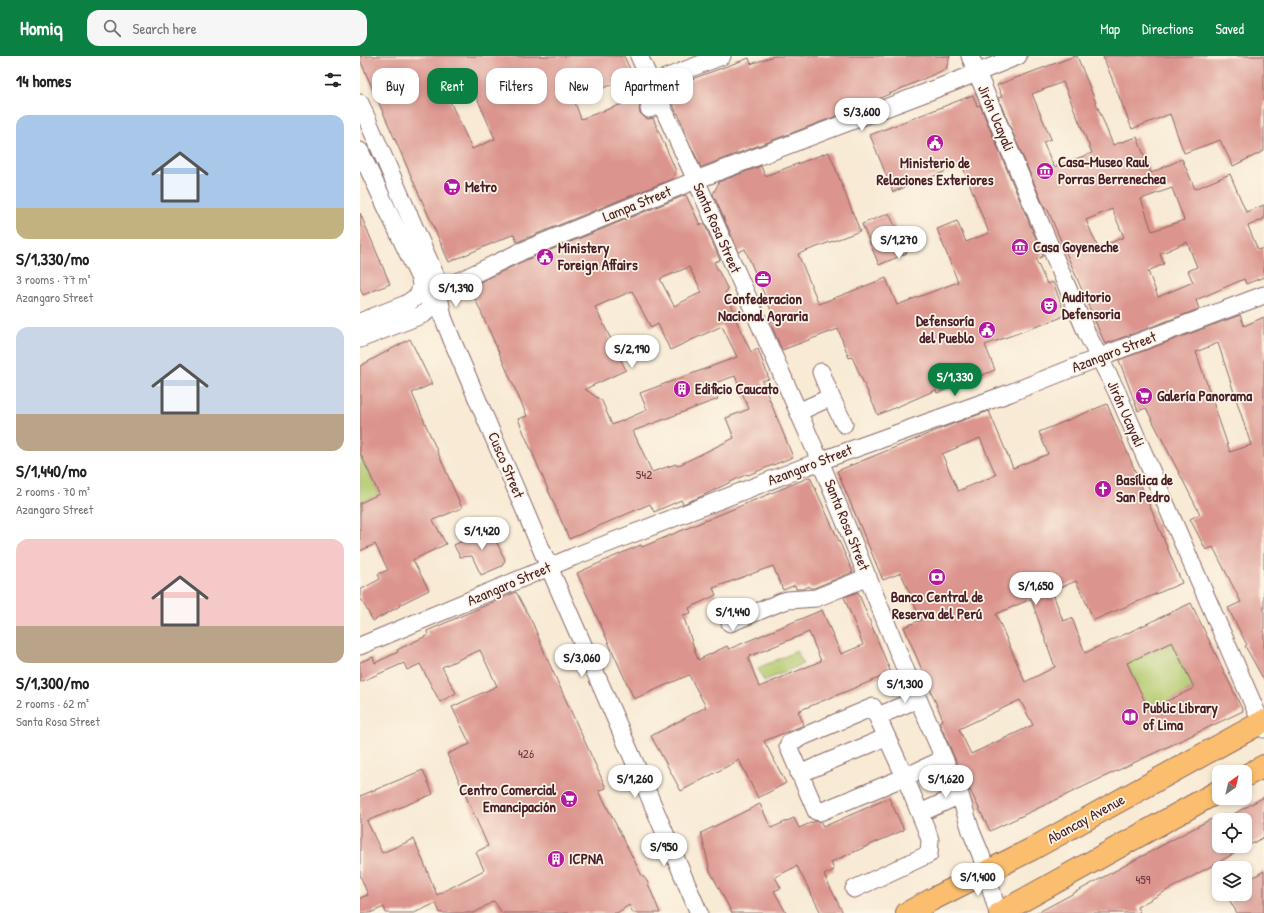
<!DOCTYPE html>
<meta charset="utf-8">
<style>
body{margin:0;font-family:"Patrick Hand",sans-serif;background:#f6f6f6;color:#222;height:100vh;display:flex;flex-direction:column;font-size:15px;white-space:nowrap}
*{box-sizing:border-box;margin:0}
p{font-size:13px;color:#767676}
.icon{flex:none;width:22px;height:22px;fill:none;stroke:currentColor;stroke-width:2;stroke-linecap:round;stroke-linejoin:round}
.map{position:relative;flex:1;overflow:hidden}
.panel{display:flex;flex-direction:column;background:#fff;width:360px}
.panel>*{flex:none}
.hud{position:absolute;left:12px;top:12px;width:380px;height:36px;display:flex;gap:8px}
.needle{width:26px;rotate:34deg}
.fabs{position:absolute;left:852px;top:709px;display:grid;gap:8px}
.fabs a{display:grid;place-items:center;width:40px;height:40px;border-radius:8px;background:#fff;box-shadow:0 2px 6px #0003;font-size:20px}
.price{position:absolute;translate:-50% -34px;padding:0 9px;border-radius:14px;background:#fff;color:#222;font-size:13px;line-height:26px;filter:drop-shadow(0 1px 2px #0008)}
.price::after{content:'';position:absolute;left:50%;top:24px;width:12px;height:9px;margin-left:-6px;background:inherit;clip-path:polygon(0 0,100% 0,50% 100%)}
.price.active{background:#0b8043;color:#fff}
ul{padding:0;list-style:none}
li{display:grid;align-content:center;gap:8px;height:212px;padding:0 16px}
li span{display:grid;place-items:center;height:124px;border-radius:12px;color:#555}
li>.icon{margin-inline-start:auto}
span .icon{width:72px;height:72px;fill:#fffc;stroke-width:1}
li b{font-size:17px}
h2{display:flex;justify-content:space-between;align-items:center;height:48px;padding:0 16px;font-size:17px}
.pill{padding:0 14px;border-radius:12px;background:#fff;box-shadow:0 2px 6px #0003;font-size:14px;line-height:36px}
.pill.active{background:#0b8043;color:#fff}
header{display:flex;align-items:center;gap:24px;box-sizing:border-box;height:56px;padding:0 20px;background:#0b8043;color:#fff}
header strong{font-size:19px}
nav{display:flex;gap:22px;margin-inline-start:auto;font-size:14px}
.search{width:280px;height:36px;background:#f6f6f6;display:flex;align-items:center;gap:10px;box-sizing:border-box;padding:0 14px;border-radius:12px;color:#767676;font-size:15px}
main{display:flex;flex:1;min-height:0}
.map>svg:first-child{display:block}
</style>
<header>
<strong>Homiq</strong>
<div class="search"><svg class="icon" aria-label="search" viewBox="0 0 24 24"><circle cx="10" cy="10" r="6"/><path d="M15 15l6 6"/></svg>Search here</div>
<nav><a>Map</a><a>Directions</a><a>Saved</a></nav>
</header>
<main>
<section class="panel">
<h2>14 homes<svg class="icon" aria-label="filters" viewBox="0 0 24 24"><path d="M4 7h16M4 17h16"/><circle cx="9" cy="7" r="2"/><circle cx="15" cy="17" r="2"/></svg></h2>
<ul>
<li><span style="background:linear-gradient(#a9c7e8 75%,#c2b280 0)"><svg class="icon" aria-label="home" viewBox="0 0 24 24"><path d="M3 11l9-7 9 7M6 9v11h12V9"/></svg></span><div><b>S/1,330/mo</b><p>3 rooms · 77 m²</p><p>Azangaro Street</p></div></li>
<li><span style="background:linear-gradient(#c9d6e8 70%,#b9a48a 0)"><svg class="icon" aria-label="home" viewBox="0 0 24 24"><path d="M3 11l9-7 9 7M6 9v11h12V9"/></svg></span><div><b>S/1,440/mo</b><p>2 rooms · 70 m²</p><p>Azangaro Street</p></div></li>
<li><span style="background:linear-gradient(#f6c9c9 70%,#b9a48a 0)"><svg class="icon" aria-label="home" viewBox="0 0 24 24"><path d="M3 11l9-7 9 7M6 9v11h12V9"/></svg></span><div><b>S/1,300/mo</b><p>2 rooms · 62 m²</p><p>Santa Rosa Street</p></div></li>
</ul>
</section>
<div class="map">
<svg width="904" height="857" viewBox="0 0 904 857">
<rect width="100%" height="100%" fill="#fcf5e5"/>
<filter id="ink" filterUnits="userSpaceOnUse"><feTurbulence type="fractalNoise" baseFrequency=".025" numOctaves="2"/><feDisplacementMap in="SourceGraphic" scale="8" xChannelSelector="R" yChannelSelector="G"/><feConvolveMatrix kernelMatrix="1 2 1 2 8 2 1 2 1" color-interpolation-filters="sRGB"/></filter>
<filter id="wash" filterUnits="userSpaceOnUse"><feTurbulence type="fractalNoise" baseFrequency=".012" numOctaves="4" result="noise"/><feDisplacementMap in="SourceGraphic" scale="16" xChannelSelector="R" yChannelSelector="G"/><feGaussianBlur stdDeviation="0.9" result="paint"/><feColorMatrix in="noise" values="0 0 0 0 0 0 0 0 0 0 0 0 0 0 0 0 0 1.4 0 .05"/><feComposite in="paint" operator="in"/></filter>
<g filter="url(#wash)">
<rect width="100%" height="100%" fill="#f8ead4"/>
<!-- green -->
<path fill="#b4cb71" stroke="#7f754e" d="M 0,397 L 19,438 L 0,447 Z
M 812,586 L 834,632 L 789,654 L 767,607 Z
M 437,595 L 443,608 L 404,625 L 398,612 Z"/>
<g id="blocks">
<!-- building -->
<path fill="#db958e" fill-rule="evenodd" d="M 0,0 L 264,0 L 273,20 L 214,44 L 221,63 L 279,42 L 284,42 L 285,44 L 281,47 L 279,52 L 280,57 L 284,61 L 288,63 L 293,62 L 316,115 L 312,123 L 157,186 L 154,178 L 89,206 L 0,4 ZM 111,28 L 135,83 L 112,93 L 87,39 Z
M 414,0 L 590,0 L 586,13 L 493,54 L 341,111 L 328,84 L 318,57 L 317,58 L 311,43 L 308,39 L 305,33 L 389,2 L 391,8 Z
M 715,0 L 717,0 L 753,89 L 777,81 L 791,117 L 822,103 L 835,133 L 870,118 L 886,156 L 904,149 L 904,163 L 888,170 L 898,194 L 904,192 L 904,221 L 886,228 L 884,223 L 836,244 L 839,253 L 745,288 L 687,152 L 685,153 L 638,42 L 642,41 L 637,29 ZM 703,26 L 732,97 L 694,111 L 683,86 L 691,83 L 672,38 ZM 812,132 L 824,164 L 792,175 L 781,143 ZM 752,153 L 764,181 L 738,192 L 726,164 ZM 827,186 L 837,211 L 828,215 L 833,226 L 798,241 L 788,215 L 804,208 L 800,198 Z
M 743,0 L 904,0 L 904,95 L 873,110 L 860,84 L 824,97 L 810,58 L 772,73 Z
M 613,39 L 617,50 L 620,49 L 683,200 L 676,204 L 687,228 L 693,226 L 704,256 L 700,262 L 625,289 L 635,314 L 577,337 L 576,334 L 518,359 L 492,301 L 489,302 L 478,273 L 422,294 L 410,266 L 415,264 L 385,193 L 379,196 L 353,138 L 359,126 L 401,110 L 405,120 L 469,96 L 500,175 L 438,198 L 459,248 L 526,222 L 537,249 L 598,226 L 577,173 L 597,165 L 606,186 L 629,177 L 602,109 L 533,136 L 510,79 Z
M 326,139 L 340,169 L 344,167 L 360,204 L 354,206 L 368,234 L 365,236 L 378,263 L 376,264 L 391,296 L 398,293 L 409,323 L 402,325 L 433,401 L 388,419 L 387,418 L 342,440 L 323,448 L 321,444 L 294,456 L 290,448 L 209,483 L 158,363 L 167,360 L 110,231 L 166,204 ZM 329,211 L 342,236 L 314,250 L 300,223 ZM 272,235 L 291,272 L 298,268 L 310,294 L 362,270 L 377,301 L 280,337 L 287,354 L 252,369 L 242,345 L 225,333 L 266,314 L 235,251 ZM 375,320 L 389,353 L 366,362 L 374,382 L 317,410 L 316,408 L 292,416 L 273,375 L 358,343 L 352,328 Z
M 0,157 L 30,228 L 3,239 L 0,232 Z
M 529,157 L 547,197 L 519,209 L 502,168 Z
M 880,259 L 884,270 L 904,261 L 904,624 L 885,590 L 887,589 L 868,552 L 881,546 L 853,491 L 846,494 L 830,463 L 840,458 L 786,352 L 778,355 L 759,304 ZM 858,287 L 891,389 L 870,396 L 836,296 Z
M 50,283 L 72,328 L 52,337 L 102,452 L 73,464 L 86,488 L 53,504 L 69,534 L 39,549 L 40,550 L 13,565 L 0,541 L 0,534 L 20,523 L 18,518 L 28,514 L 15,488 L 0,495 L 0,447 L 19,438 L 0,397 L 0,310 Z
M 747,348 L 822,527 L 734,564 L 716,525 L 692,535 L 703,565 L 712,562 L 725,597 L 831,547 L 883,655 L 630,775 L 596,705 L 579,666 L 583,664 L 544,571 L 561,564 L 541,517 L 523,524 L 477,415 L 595,367 L 629,355 L 653,412 L 688,398 L 679,376 ZM 620,382 L 636,419 L 598,435 L 582,398 ZM 671,543 L 695,611 L 665,626 L 636,558 ZM 812,586 L 834,632 L 789,654 L 767,607 ZM 660,644 L 673,669 L 611,698 L 599,673 Z
M 450,421 L 493,516 L 454,532 L 450,532 L 449,530 L 444,533 L 436,533 L 435,529 L 423,534 L 413,510 L 353,532 L 356,539 L 329,552 L 331,557 L 323,559 L 338,604 L 367,590 L 369,593 L 462,554 L 481,598 L 503,589 L 484,541 L 498,536 L 531,617 L 438,655 L 444,669 L 404,685 L 426,727 L 398,742 L 379,704 L 321,735 L 291,680 L 346,651 L 329,619 L 274,643 L 217,517 L 271,493 L 281,489 L 282,491 ZM 449,576 L 461,605 L 399,631 L 388,601 Z
M 130,472 L 145,504 L 142,510 L 121,519 L 112,500 L 100,501 L 94,489 Z
M 156,536 L 173,568 L 189,607 L 246,732 L 239,735 L 281,818 L 287,825 L 300,857 L 273,857 L 269,849 L 257,857 L 142,857 L 134,845 L 114,857 L 80,857 L 76,847 L 54,857 L 26,857 L 24,851 L 10,857 L 0,857 L 0,842 L 8,839 L 0,819 L 0,740 L 63,714 L 73,738 L 7,765 L 22,797 L 54,783 L 77,839 L 124,814 L 116,796 L 128,790 L 87,698 L 110,688 L 92,651 L 137,630 L 120,594 L 82,611 L 96,637 L 80,646 L 60,608 L 47,614 L 44,607 L 0,626 L 0,606 L 13,601 L 15,607 L 38,596 L 37,594 L 68,579 L 67,575 Z
M 904,741 L 904,781 L 777,851 L 780,857 L 677,857 L 851,763 L 854,769 L 859,766 L 859,790 L 885,790 L 885,764 L 863,764 Z
M 529,742 L 544,774 L 471,806 L 474,814 L 464,819 L 483,857 L 461,857 L 437,810 L 415,821 L 421,832 L 414,835 L 426,857 L 372,857 L 350,815 L 341,777 L 400,748 L 411,772 L 434,762 L 439,772 L 455,765 L 461,766 L 463,771 Z
M 904,815 L 904,857 L 877,857 L 866,838 L 885,838 L 885,826 Z"/>
</g>
</g>
<g filter="url(#ink)">
<use href="#blocks" fill-opacity="0" stroke="#876666" stroke-width="1"/>
<g fill="none" stroke-linecap="round" stroke-linejoin="round">
<defs>
<path id="minor" d="M 279,0 L 336,124 L 460,405 L 548,620 L 600,739 L 611,775 L 621,799 L 638,857
M 610,0 L 727,278 L 756,334 L 904,673
M 292,27 L 362,0
M 0,47 L 77,223 L 78,235 L 83,261 L 92,284 L 189,511 L 281,721 L 339,857
M 289,53 L 302,47
M 0,95 L 60,223 L 61,229 L 59,239 L 46,248 L 0,266
M 0,283 L 64,258 L 70,251 L 78,235 L 162,195 L 336,124 L 599,24 L 658,0
M 471,341 L 484,368
M 438,354 L 447,352 L 471,341 L 461,316
M 370,567 L 421,546 L 428,544 L 456,542 L 508,521
M 0,590 L 213,501 L 460,405 L 650,337 L 753,296 L 904,239
M 513,651 L 545,721 L 460,756 L 456,755 L 428,690 L 430,686 Z
M 518,660 L 558,643
M 439,718 L 527,681
M 560,757 L 600,739
M 494,833 L 569,798 L 570,784 L 567,775 L 545,721 L 584,703"/>
<path id="major" d="M 885,720 L 904,710
M 547,857 L 575,842 L 672,793 L 904,665
M 640,857 L 859,735"/>
</defs>
<!-- minor casing -->
<use href="#minor" stroke="#876666" stroke-width="19"/>
<!-- major casing -->
<use href="#major" stroke="#876666" stroke-width="24"/>
<!-- minor -->
<use href="#minor" stroke="#fff" stroke-width="17"/>
<!-- major -->
<use href="#major" stroke="#fabe6e" stroke-width="22"/>
</g>
</g>
<!-- icons -->
<defs>
<symbol id="civic-disc" viewBox="-11 -11 22 22"><circle r="9.5" fill="#b5179e" stroke="#fcf5e5"/><path d="M-.6-6.5H3V-4.5H.6V-3L4-1V1h2V6H-6V1h2V-1L-.6-3ZM-1.2 2.5V6h2.4V2.5Z" fill="#fff"/></symbol>
<symbol id="museum-disc" viewBox="-11 -11 22 22"><circle r="9.5" fill="#b5179e" stroke="#fcf5e5"/><path d="M0-6L6-3V-2H-6V-3ZM-5-1h2V3h-2ZM-1-1h2V3h-2ZM3-1h2V3H3ZM-6 4H6V6H-6Z" fill="#fff"/></symbol>
<symbol id="supermarket-disc" viewBox="-11 -11 22 22"><circle r="9.5" fill="#b5179e" stroke="#fcf5e5"/><path d="M-6-5.5h2.5l.6 2H6L4.5 2H-2.5L-4.4-4H-6ZM-1.5 3.2a1.3 1.3 0 1 0 .1 0ZM3 3.2a1.3 1.3 0 1 0 .1 0Z" fill="#fff"/></symbol>
<symbol id="office-disc" viewBox="-11 -11 22 22"><circle r="9.5" fill="#b5179e" stroke="#fcf5e5"/><path d="M-6-3h4V-5.5h4V-3h4V5H-6ZM-1-4.5V-3h2v-1.5ZM-6 0V1H6V0Z" fill="#fff"/></symbol>
<symbol id="theatre-disc" viewBox="-11 -11 22 22"><circle r="9.5" fill="#b5179e" stroke="#fcf5e5"/><path d="M-5-5.5Q0-4 5-5.5V0Q5 5 0 6Q-5 5-5 0ZM-3.3-2.5H-1v1.5H-3.3ZM1-2.5H3.3v1.5H1ZM-2.8 1Q0 5.5 2.8 1Z" fill="#fff"/></symbol>
<symbol id="building-disc" viewBox="-11 -11 22 22"><circle r="9.5" fill="#b5179e" stroke="#fcf5e5"/><path d="M-4-6H4V6H1V3H-1V6H-4ZM-2.5-4.3h1.7v1.8h-1.7ZM.8-4.3h1.7v1.8H.8ZM-2.5-1h1.7V.8h-1.7ZM.8-1h1.7V.8H.8Z" fill="#fff"/></symbol>
<symbol id="church-disc" viewBox="-11 -11 22 22"><circle r="9.5" fill="#b5179e" stroke="#fcf5e5"/><path d="M-1.2-6h2.4v3.5h3.3v2.4h-3.3V6h-2.4V-.1h-3.3v-2.4h3.3Z" fill="#fff"/></symbol>
<symbol id="bank-disc" viewBox="-11 -11 22 22"><circle r="9.5" fill="#b5179e" stroke="#fcf5e5"/><path d="M-6-4H6V4H-6ZM0-2.3a2.3 2.3 0 1 0 0 4.6a2.3 2.3 0 1 0 0-4.6Z" fill="#fff"/></symbol>
<symbol id="library-disc" viewBox="-11 -11 22 22"><circle r="9.5" fill="#b5179e" stroke="#fcf5e5"/><path d="M-6-4Q-3-5.5-.7-3.5V5Q-3 3-6 4ZM6-4Q3-5.5 .7-3.5V5Q3 3 6 4Z" fill="#fff"/></symbol>
</defs>
<g fill-rule="evenodd">
<use href="#civic-disc" x="565" y="77" width="20" height="20"/>
<use href="#museum-disc" x="675" y="105" width="20" height="20"/>
<use href="#supermarket-disc" x="82" y="121" width="20" height="20"/>
<use href="#museum-disc" x="650" y="181" width="20" height="20"/>
<use href="#civic-disc" x="175" y="191" width="20" height="20"/>
<use href="#office-disc" x="393" y="213" width="20" height="20"/>
<use href="#theatre-disc" x="679" y="240" width="20" height="20"/>
<use href="#civic-disc" x="617" y="264" width="20" height="20"/>
<use href="#building-disc" x="312" y="323" width="20" height="20"/>
<use href="#supermarket-disc" x="774" y="330" width="20" height="20"/>
<use href="#church-disc" x="733" y="423" width="20" height="20"/>
<use href="#bank-disc" x="567" y="511" width="20" height="20"/>
<use href="#library-disc" x="760" y="651" width="20" height="20"/>
<use href="#supermarket-disc" x="199" y="733" width="20" height="20"/>
<use href="#building-disc" x="186" y="793" width="20" height="20"/>
</g>
<g text-anchor="middle" stroke-width="3.5" stroke-linejoin="round" paint-order="stroke">
<!-- number labels -->
<g font-size="13" fill="#6e3c44">
<text x="284" y="423">542</text>
<text x="166" y="702">426</text>
<text x="783" y="828">459</text>
</g>
<!-- street labels -->
<g font-size="15" fill="#4a1f2b" stroke="#fcf5e5">
<text transform="translate(636 62) rotate(67)" y="5">Jirón Ucayali</text>
<text transform="translate(277 148) rotate(-22)" y="5">Lampa Street</text>
<text transform="translate(357 172) rotate(66)" y="5">Santa Rosa Street</text>
<text transform="translate(754 296) rotate(-21)" y="5">Azangaro Street</text>
<text transform="translate(766 358) rotate(66)" y="5">Jirón Ucayali</text>
<text transform="translate(146 409) rotate(67)" y="5">Cusco Street</text>
<text transform="translate(450 409) rotate(-21)" y="5">Azangaro Street</text>
<text transform="translate(487 469) rotate(68)" y="5">Santa Rosa Street</text>
<text transform="translate(149 528) rotate(-23)" y="5">Azangaro Street</text>
<text transform="translate(726 763) rotate(-29)" y="5">Abancay Avenue</text>
</g>
<!-- poi labels -->
<g font-size="15" font-weight="bold" fill="#4a1f2b" stroke="#fcf5e5" text-anchor="start">
<text x="698" y="111">Casa-Museo Raul<tspan x="698" dy="17">Porras Berrenechea</tspan></text>
<text x="575" y="112" text-anchor="middle">Ministerio de<tspan x="575" dy="17">Relaciones Exteriores</tspan></text>
<text x="105" y="136">Metro</text>
<text x="673" y="196">Casa Goyeneche</text>
<text x="198" y="197">Ministery<tspan x="198" dy="17">Foreign Affairs</tspan></text>
<text x="702" y="246">Auditorio<tspan x="702" dy="17">Defensoria</tspan></text>
<text x="403" y="248" text-anchor="middle">Confederacion<tspan x="403" dy="17">Nacional Agraria</tspan></text>
<text x="614" y="270" text-anchor="end">Defensoría<tspan x="614" dy="17">del Pueblo</tspan></text>
<text x="335" y="338">Edificio Caucato</text>
<text x="797" y="345">Galería Panorama</text>
<text x="756" y="429">Basílica de<tspan x="756" dy="17">San Pedro</tspan></text>
<text x="577" y="546" text-anchor="middle">Banco Central de<tspan x="577" dy="17">Reserva del Perú</tspan></text>
<text x="783" y="657">Public Library<tspan x="783" dy="17">of Lima</tspan></text>
<text x="196" y="739" text-anchor="end">Centro Comercial<tspan x="196" dy="17">Emancipación</tspan></text>
<text x="209" y="808">ICPNA</text>
</g>
</g>
</svg>
<div class="fabs">
<a><svg class="needle" viewBox="-14 -14 28 28"><path d="M0-13l5 13h-10z" fill="#e53935"/><path d="M0 13l5-13h-10z" fill="#767676"/></svg></a>
<a><svg class="icon" aria-label="locate" viewBox="0 0 24 24"><circle cx="12" cy="12" r="6"/><path d="M12 2v4M12 18v4M2 12h4M18 12h4"/></svg></a>
<a><svg class="icon" aria-label="layers" viewBox="0 0 24 24"><path d="M12 4l9 5-9 5-9-5zM3 14l9 5 9-5"/></svg></a>
</div>
<b class="price" style="left:502px;top:76px">S/3,600</b>
<b class="price" style="left:539px;top:204px">S/1,270</b>
<b class="price" style="left:96px;top:252px">S/1,390</b>
<b class="price" style="left:272px;top:313px">S/2,190</b>
<b class="price active" style="left:595px;top:341px">S/1,330</b>
<b class="price" style="left:122px;top:495px">S/1,420</b>
<b class="price" style="left:676px;top:550px">S/1,650</b>
<b class="price" style="left:373px;top:576px">S/1,440</b>
<b class="price" style="left:222px;top:622px">S/3,060</b>
<b class="price" style="left:545px;top:648px">S/1,300</b>
<b class="price" style="left:275px;top:743px">S/1,260</b>
<b class="price" style="left:586px;top:743px">S/1,620</b>
<b class="price" style="left:304px;top:811px">S/950</b>
<b class="price" style="left:618px;top:841px">S/1,400</b>
<div class="hud">
<a class="pill">Buy</a>
<a class="pill active">Rent</a>
<a class="pill">Filters</a>
<a class="pill">New</a>
<a class="pill">Apartment</a>
</div>
</div>
</main>
